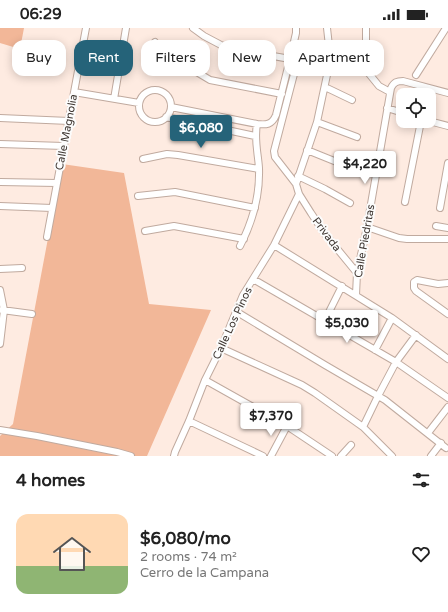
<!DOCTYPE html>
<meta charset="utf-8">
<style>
body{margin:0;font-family:"Varela Round",sans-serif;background:#f6f6f6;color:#222;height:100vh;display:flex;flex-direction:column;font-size:15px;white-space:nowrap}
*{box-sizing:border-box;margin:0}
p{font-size:13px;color:#767676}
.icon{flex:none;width:22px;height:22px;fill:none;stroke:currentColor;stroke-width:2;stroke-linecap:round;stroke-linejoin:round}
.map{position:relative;height:428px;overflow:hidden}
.details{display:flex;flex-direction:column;background:#fff;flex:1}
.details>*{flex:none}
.hud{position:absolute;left:12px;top:12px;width:424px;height:36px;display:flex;gap:8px}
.controls{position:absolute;left:396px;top:60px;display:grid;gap:8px}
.controls a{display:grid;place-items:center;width:40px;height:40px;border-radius:8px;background:#fff;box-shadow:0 2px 10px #0003;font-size:20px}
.price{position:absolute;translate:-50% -34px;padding:0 9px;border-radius:4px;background:#fff;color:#222;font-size:13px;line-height:26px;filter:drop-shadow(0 1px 2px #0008)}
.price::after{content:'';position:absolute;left:50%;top:24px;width:12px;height:9px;margin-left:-6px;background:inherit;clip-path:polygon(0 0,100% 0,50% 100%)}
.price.on{background:#256379;color:#fff}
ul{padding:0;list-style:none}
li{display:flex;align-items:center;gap:12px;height:100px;padding:0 16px}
li span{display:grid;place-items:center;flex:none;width:112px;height:80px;border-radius:12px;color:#555}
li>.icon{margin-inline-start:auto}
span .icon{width:48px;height:48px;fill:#fffc;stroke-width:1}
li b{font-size:17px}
h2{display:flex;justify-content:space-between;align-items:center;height:48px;padding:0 16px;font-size:17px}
.tag{padding:0 14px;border-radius:12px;background:#fff;box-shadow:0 2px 10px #0003;font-size:14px;line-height:36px}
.tag.on{background:#256379;color:#fff}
.status{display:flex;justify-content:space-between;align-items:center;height:28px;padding:0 20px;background:#fff;direction:ltr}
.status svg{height:11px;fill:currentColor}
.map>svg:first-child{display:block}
</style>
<div class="status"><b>06:29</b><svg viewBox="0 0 49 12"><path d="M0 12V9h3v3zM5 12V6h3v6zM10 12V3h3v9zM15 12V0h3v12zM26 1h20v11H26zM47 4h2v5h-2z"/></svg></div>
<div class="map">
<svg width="448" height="428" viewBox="0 0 448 428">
<rect width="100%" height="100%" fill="#feebe1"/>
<!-- green -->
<path fill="#f2b798" d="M 0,0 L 24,0 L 20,21 L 0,15 Z
M 62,136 L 124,145 L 149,276 L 211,282 L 147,428 L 0,428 L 0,408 L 13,396 Z"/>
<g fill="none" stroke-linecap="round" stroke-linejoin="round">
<defs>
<path id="street" d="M 193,0 L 204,8 L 221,17 L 234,21 L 290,31
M 366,0 L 366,42 L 379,58 L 390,64
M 155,14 L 160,22 L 210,52 L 282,66
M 416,47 L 446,0
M 325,59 L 352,72
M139 78a16 16 0 1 1 32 0a16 16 0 1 1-32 0Z
M 74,64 L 139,75
M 114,71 L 126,0
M 171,79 L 257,96 C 266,97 272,97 276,87 L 290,31 L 296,5 L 296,0
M 387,80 L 403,85
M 166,89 L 255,108
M 0,90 L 69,93
M 429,93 L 448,98
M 317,94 L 357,109
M 0,116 L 64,118
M 307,122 L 354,141
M 143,131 L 167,126 L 178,127 L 259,141
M 298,148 L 325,161 L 350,175
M 0,154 L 57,155
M 296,156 L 317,94 L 327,47 L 330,27 L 327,0
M 138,168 L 175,164 L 255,180
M 405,174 L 421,93
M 0,178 L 52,180
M 440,180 L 448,135
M 436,198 L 448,200
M 367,199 L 399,210 L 407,211 L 448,211
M 145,203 L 174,198 L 244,211
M 47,209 L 86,0
M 274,217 L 392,290 L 448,331
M 240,218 C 253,193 260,168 259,140 C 258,125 254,111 257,96
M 0,241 L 22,240
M 357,245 L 325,206 L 311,185 L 299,166 L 296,156 L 275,129 L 274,123 L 300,23 L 303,21 L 305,20 L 330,27 L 366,42
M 253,251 L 396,334 L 448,370
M 448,255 L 438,256 L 417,252 L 414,254 L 414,260 L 416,263 L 448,286
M 0,262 L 4,282 L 0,316
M 356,267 L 357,245 L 367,199 L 391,60 C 394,54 397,53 403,53 L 448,65
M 2,282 L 32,286
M 237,284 L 325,337 L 385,372 L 446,420
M 325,292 L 342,258
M 221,320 L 302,357 L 315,365 L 363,399 L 392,428
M 375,322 L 392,290
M 205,352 L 287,398 L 332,428
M 189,393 L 263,428
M 363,399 L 378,368 L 396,334 L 416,307
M 0,402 L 37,408 L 117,424 L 131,428
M 428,405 L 448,379
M 174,428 L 175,424 L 189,393 L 205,352 L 221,320 L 243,267 L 274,217 L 299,166
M 271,428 L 287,398
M 341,428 L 351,417
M 431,428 L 441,415"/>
</defs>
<!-- street casing -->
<use href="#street" stroke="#c0aa9f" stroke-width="8"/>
<!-- street -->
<use href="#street" stroke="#fff" stroke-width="6"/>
</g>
<g text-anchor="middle" stroke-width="4" stroke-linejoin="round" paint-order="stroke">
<!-- street labels -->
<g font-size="11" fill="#3f3732" stroke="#fcfcfc">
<text transform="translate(66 104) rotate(-79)" y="4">Calle Magnolia</text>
<text transform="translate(327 206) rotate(53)" y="4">Privada</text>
<text transform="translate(364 213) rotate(-80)" y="4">Calle Piedritas</text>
<text transform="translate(232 295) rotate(-65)" y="4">Calle Los Pinos</text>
</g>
</g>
</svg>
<div class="controls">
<a><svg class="icon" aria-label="locate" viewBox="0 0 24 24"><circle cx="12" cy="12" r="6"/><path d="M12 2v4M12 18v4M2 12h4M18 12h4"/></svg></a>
</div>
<b class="price on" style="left:201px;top:121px">$6,080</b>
<b class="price" style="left:365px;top:157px">$4,220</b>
<b class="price" style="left:347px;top:316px">$5,030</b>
<b class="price" style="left:271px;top:409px">$7,370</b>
<div class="hud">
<a class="tag">Buy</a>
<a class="tag on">Rent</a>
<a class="tag">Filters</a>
<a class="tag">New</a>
<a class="tag">Apartment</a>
</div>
</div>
<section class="details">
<h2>4 homes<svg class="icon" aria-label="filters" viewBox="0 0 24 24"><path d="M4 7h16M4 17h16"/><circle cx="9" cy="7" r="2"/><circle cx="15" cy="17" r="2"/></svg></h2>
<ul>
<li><span style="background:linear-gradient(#ffd9b3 65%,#8fb573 0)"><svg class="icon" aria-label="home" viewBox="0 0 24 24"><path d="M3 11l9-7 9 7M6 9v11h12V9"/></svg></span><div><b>$6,080/mo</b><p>2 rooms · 74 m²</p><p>Cerro de la Campana</p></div><svg class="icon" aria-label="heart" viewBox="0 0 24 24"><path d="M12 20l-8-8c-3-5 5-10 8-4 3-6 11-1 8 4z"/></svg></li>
</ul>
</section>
